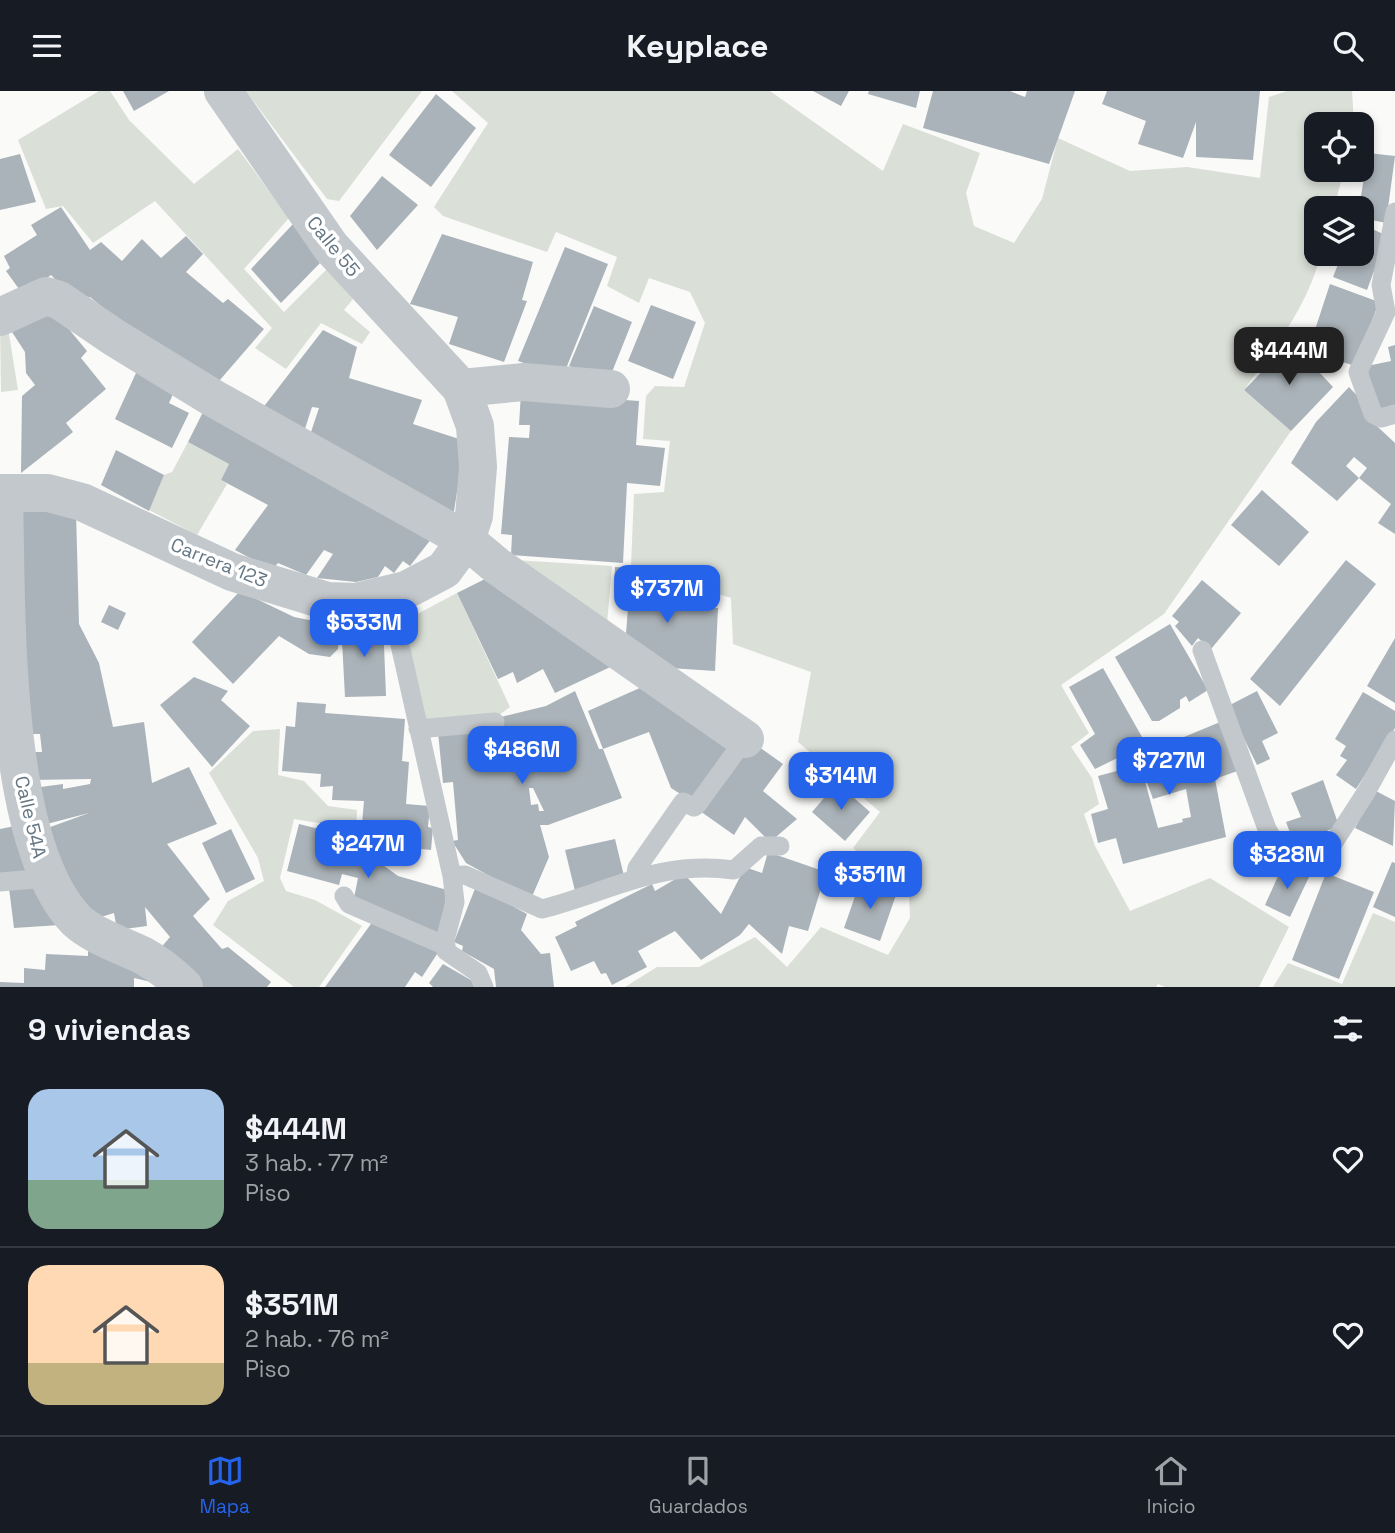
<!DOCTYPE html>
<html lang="es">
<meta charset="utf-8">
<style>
body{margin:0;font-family:"Space Grotesk",sans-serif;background:#20242c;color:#f1f3f6;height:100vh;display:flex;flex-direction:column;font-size:26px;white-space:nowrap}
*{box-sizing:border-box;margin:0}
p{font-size:23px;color:#9ea1a6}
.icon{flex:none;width:38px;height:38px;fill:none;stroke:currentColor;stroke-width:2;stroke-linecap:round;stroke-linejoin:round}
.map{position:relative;height:896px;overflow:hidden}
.drawer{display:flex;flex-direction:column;background:#171b24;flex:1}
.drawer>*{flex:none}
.controls{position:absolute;left:1304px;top:21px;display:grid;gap:14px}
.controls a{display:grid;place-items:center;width:70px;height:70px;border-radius:14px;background:#171b24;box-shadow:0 4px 10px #0003;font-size:35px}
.price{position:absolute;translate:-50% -60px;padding:0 16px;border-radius:14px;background:#2563eb;color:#fff;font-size:23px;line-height:46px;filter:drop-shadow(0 2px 4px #0008)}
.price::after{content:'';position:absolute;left:50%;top:42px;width:21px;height:16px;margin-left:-10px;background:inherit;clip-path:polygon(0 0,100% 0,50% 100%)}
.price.selected{background:#222;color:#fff}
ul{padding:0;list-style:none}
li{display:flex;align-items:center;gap:21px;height:175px;padding:0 28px}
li+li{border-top:2px solid #363941}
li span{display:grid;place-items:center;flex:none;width:196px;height:140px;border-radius:21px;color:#555}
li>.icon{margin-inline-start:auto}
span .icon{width:84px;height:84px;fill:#fffc;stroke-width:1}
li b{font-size:30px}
h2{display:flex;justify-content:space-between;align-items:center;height:84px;padding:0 28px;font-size:30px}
header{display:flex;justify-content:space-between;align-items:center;height:91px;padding:0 28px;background:#171b24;font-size:32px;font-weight:700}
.tab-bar{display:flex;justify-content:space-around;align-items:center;height:98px;border-top:2px solid #363941;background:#171b24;font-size:19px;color:#9ea1a6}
.tab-bar a{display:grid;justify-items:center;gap:4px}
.tab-bar .selected{color:#2563eb}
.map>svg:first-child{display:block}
</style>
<header><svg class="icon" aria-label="menu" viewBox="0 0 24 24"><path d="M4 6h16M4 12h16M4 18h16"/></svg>Keyplace<svg class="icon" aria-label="search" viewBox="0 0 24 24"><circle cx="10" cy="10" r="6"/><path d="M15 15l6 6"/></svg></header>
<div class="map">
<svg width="1395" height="896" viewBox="0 0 1395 896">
<rect width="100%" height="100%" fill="#fafaf8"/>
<!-- green -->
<path fill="#dadfd7" d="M 99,0 L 110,0 L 129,29 L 194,93 L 238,58 L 289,127 L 244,178 L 284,221 L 327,178 L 353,208 L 344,219 L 370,241 L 362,253 L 321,232 L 286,278 L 255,257 L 272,237 L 155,110 L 93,152 L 63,115 L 46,118 L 18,49 Z
M 246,0 L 422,0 L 339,110 L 327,108 Z
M 452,0 L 770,0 L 883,80 L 903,33 L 980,62 L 966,102 L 974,135 L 1014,152 L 1042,108 L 1058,47 L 1130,80 L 1187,76 L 1260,87 L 1269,6 L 1287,0 L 1352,0 L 1354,33 L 1316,33 L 1316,79 L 1344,79 L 1334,117 L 1316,117 L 1316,163 L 1321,163 C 1307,216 1276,255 1244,299 L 1291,340 L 1164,523 L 1061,594 L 1089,642 L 1071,656 L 1092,687 L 1099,713 L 1084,723 L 1095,755 L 1130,820 L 1210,787 L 1289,836 L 1259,896 L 1165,896 L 1158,893 L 1156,896 L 625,896 L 657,876 L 699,876 L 755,846 L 787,876 L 821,836 L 888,864 L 910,827 L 909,804 L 853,757 L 880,721 L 798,651 L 811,581 L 733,553 L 731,507 L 631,474 L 634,403 L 664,401 L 670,350 L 643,348 L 646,305 L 655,295 L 684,296 L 705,232 L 690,201 L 649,187 L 639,212 L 607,195 L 617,166 L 556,141 L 547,161 L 443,125 L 434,116 L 488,32 Z
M 7,231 L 18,299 L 1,301 L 0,233 Z
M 188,351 L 229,373 L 221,389 L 227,393 L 197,444 L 149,419 L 164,384 L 172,381 Z
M 514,469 L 612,475 L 606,544 Z
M 457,502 L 510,616 L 499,624 L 426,630 L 404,537 L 406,529 Z
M 280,638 L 278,684 L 304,690 L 328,715 L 357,719 L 356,738 L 294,728 L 280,787 L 286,800 L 315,809 L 362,835 L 319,896 L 294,896 L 213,834 L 228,810 L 264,790 L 258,767 L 209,682 L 253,640 Z
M 1373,822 L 1395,831 L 1395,896 L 1273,896 L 1288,872 L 1342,893 Z"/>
<!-- building -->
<path fill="#aab3b9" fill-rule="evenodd" d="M 123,0 L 169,0 L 134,20 Z
M 813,0 L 849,0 L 841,15 Z
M 869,0 L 920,0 L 916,17 L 868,3 Z
M 933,0 L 1010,0 L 1025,6 L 1027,0 L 1075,0 L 1049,73 L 923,37 Z
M 1107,0 L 1260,0 L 1253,69 L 1196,66 L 1196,31 L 1183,67 L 1138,53 L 1146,30 L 1102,13 Z
M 436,3 L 476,37 L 431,96 L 389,64 Z
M 1368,62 L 1395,65 L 1386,132 L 1362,127 L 1362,117 L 1359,117 Z
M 20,63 L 36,111 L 0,119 L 0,68 Z
M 382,85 L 418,114 L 377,159 L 350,125 Z
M 61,116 L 90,159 L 101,151 L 122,170 L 142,148 L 161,167 L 186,145 L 203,163 L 186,181 L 223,212 L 228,208 L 264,238 L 213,297 L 133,242 L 90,206 L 79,212 L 51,184 L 47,187 L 49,190 L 24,205 L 6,180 L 10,177 L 4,165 L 37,144 L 31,134 Z
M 293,133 L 320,172 L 281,212 L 251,178 Z
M 1362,133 L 1387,145 L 1367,199 L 1333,186 L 1342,163 L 1362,163 Z
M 442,143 L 533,171 L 522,209 L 527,210 L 504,271 L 449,253 L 458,226 L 410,213 Z
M 565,156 L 608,173 L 563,285 L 518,270 Z
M 1330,193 L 1379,211 L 1355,275 L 1308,260 Z
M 48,213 L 87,260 L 81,267 L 106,298 L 66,332 L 73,341 L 21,382 L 22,305 L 35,294 L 26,282 L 25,261 L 12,241 Z
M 651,214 L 696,231 L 673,288 L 628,270 Z
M 594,215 L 632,231 L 608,291 L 569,275 Z
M 323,239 L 357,256 L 349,287 L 422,309 L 413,333 L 459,348 L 459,388 L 454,420 L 447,422 L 309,347 L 319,317 L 312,316 L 302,347 L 258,323 Z
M 1291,251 L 1333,296 L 1291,340 L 1244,299 Z
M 1395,254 L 1395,315 L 1375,319 L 1367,275 L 1391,270 L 1388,256 Z
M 141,271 L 178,292 L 169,312 L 189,322 L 172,357 L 115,328 Z
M 1349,296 L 1364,312 L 1365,324 L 1395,352 L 1395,443 L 1378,432 L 1391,413 L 1359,387 L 1337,410 L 1291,372 L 1316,331 ZM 1354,366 L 1367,377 L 1359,387 L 1346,375 Z
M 521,302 L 639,310 L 636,354 L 665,357 L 660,395 L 627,392 L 623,472 L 511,464 L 512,444 L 501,443 L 509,346 L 529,347 L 530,334 L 519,334 Z
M 206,315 L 432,447 L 410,475 L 403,470 L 394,482 L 385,475 L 378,486 L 356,491 L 317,487 L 333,463 L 324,459 L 306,484 L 278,472 L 272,479 L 235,459 L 268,414 L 221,389 L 229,373 L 188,351 Z
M 116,359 L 164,384 L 149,420 L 101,394 Z
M 1262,399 L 1309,441 L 1279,475 L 1231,434 Z
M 19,410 L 76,421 L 79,533 L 99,572 L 113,636 L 144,631 L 152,692 L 189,676 L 217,733 L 167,753 L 210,808 L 193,825 L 222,858 L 228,856 L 271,891 L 267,896 L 194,896 L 159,859 L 170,846 L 145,816 L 147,835 L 117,839 L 114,822 L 88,830 L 42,739 L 89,722 L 39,735 L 33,697 L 63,693 L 63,698 L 90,693 L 91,688 L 30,689 L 29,661 L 42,661 L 40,643 L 25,643 Z
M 1346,469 L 1376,493 L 1280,615 L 1250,588 Z
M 615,476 L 631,477 L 666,492 L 657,507 L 674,514 L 718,517 L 715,580 L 670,577 L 625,555 L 629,504 L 614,502 Z
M 497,482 L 621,571 L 555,602 L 543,578 L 517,592 L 513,581 L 498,588 L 457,502 Z
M 1202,489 L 1241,522 L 1211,558 L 1198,547 L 1192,555 L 1175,535 L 1179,531 L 1172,525 Z
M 240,500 L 294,526 L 339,535 L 338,558 L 330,566 L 309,563 L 279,545 L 233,593 L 192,551 Z
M 109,514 L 126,522 L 118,539 L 101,531 Z
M 383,529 L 386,605 L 345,606 L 341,531 Z
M 1170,533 L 1208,599 L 1189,611 L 1186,605 L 1180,609 L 1180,617 L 1159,630 L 1152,630 L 1115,566 Z
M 1395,547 L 1395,612 L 1367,595 Z
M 1103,577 L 1146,653 L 1095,678 L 1080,654 L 1095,643 L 1069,596 Z
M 194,586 L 228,600 L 221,609 L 250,635 L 212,676 L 160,614 Z
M 651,592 L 738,651 L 693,711 L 671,697 L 649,641 L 603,658 L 588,620 Z
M 575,600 L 599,658 L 603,658 L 622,707 L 548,734 L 540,734 L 549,766 L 531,808 L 466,772 L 452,750 L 458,749 L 453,691 L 443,692 L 438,641 L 546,615 ZM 529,697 L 533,697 L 544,720 L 539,720 L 538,713 L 531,714 Z
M 1257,600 L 1278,642 L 1262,650 L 1270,668 L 1257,674 L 1228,615 Z
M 1363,601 L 1395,620 L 1395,637 L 1356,698 L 1336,684 L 1347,669 L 1340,665 L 1346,655 L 1335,648 Z
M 297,611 L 326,613 L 325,622 L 405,628 L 402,670 L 409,671 L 406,713 L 430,715 L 428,736 L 433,737 L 431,759 L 390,755 L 392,735 L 362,733 L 364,710 L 332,709 L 333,695 L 320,696 L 321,683 L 282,680 L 286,635 L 295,636 Z
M 1225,629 L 1243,678 L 1215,688 L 1226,746 L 1123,773 L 1116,747 L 1098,752 L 1091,723 L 1108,718 L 1098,685 L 1128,677 L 1132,690 L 1144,687 L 1158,737 L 1183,731 L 1182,728 L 1191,726 L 1186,698 L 1153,708 L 1144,683 L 1161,677 L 1155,658 Z
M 752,651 L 783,673 L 763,700 L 797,728 L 770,751 L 745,726 L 734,744 L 700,720 Z
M 1323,689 L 1339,735 L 1324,741 L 1329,753 L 1298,763 L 1286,731 L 1301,726 L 1291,702 Z
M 837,692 L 870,721 L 845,750 L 812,721 Z
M 1374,699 L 1395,710 L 1393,755 L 1355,737 Z
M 299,733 L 335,742 L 333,753 L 365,761 L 398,785 L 447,799 L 440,844 L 353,812 L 358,787 L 342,783 L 339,794 L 287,780 Z
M 20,734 L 29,780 L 0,784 L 0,738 Z
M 231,738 L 255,788 L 226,802 L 202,752 Z
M 615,748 L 624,785 L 575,800 L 565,759 Z
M 768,761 L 826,781 L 808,840 L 789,835 L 782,863 L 749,833 L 740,844 L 701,869 L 675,840 L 638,860 L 647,876 L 612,894 L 606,882 L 601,883 L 594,870 L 571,880 L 555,846 L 577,835 L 575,831 L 652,793 L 655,800 L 684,783 L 721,823 L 745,776 L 762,782 Z
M 1392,771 L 1395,772 L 1395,826 L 1373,816 Z
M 1283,774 L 1309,786 L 1290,826 L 1265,814 Z
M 1326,782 L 1374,801 L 1339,888 L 1292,869 Z
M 860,791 L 896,804 L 880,850 L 844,837 Z
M 42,793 L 60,834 L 14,837 L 9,797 Z
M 476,795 L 527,823 L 521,839 L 541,863 L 550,862 L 554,896 L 496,896 L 494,878 L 462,860 L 463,855 L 454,851 Z
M 376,826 L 439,860 L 422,886 L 415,881 L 405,896 L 325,896 Z
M 88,849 L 151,891 L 134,887 L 134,896 L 0,896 L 0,891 L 24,892 L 24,877 L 45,879 L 46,863 L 88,865 Z
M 443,873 L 476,892 L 476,896 L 433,896 L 429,892 Z"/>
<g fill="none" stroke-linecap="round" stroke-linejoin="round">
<!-- lane -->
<path stroke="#c3c8cc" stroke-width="19" d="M 1395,121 L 1381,194 L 1386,221 L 1358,281 L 1373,323 L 1381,327 L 1395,323
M 389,505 L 452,785 L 455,811 L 445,849 L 446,860 L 478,882 L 484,896
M 1202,559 L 1267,738 L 1283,766 L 1300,776 L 1323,768 L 1365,703 L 1395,649
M 418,638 L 495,631
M 452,785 L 465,784 L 542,818 C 612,800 658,769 734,779 L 761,755 L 780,755
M 635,787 L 637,777 L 683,711 L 694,716 L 697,714 L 745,648
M 0,791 L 46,787
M 344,805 L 349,813 L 446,855"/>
<!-- street -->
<path stroke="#c3c8cc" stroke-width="38" d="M 0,226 L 46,205 L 59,209 L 115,247 L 213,307 L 466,449 L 497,475 L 745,648
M 461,297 L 524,291 L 611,298
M 0,402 L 48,402 L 82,411 L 232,481 L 327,510 L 356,511 L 406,499 L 444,479 L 466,449 L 474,425 L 478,376 L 475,335 L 461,297 L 331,156 L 223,0
M 4,402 C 7,512 0,749 76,829 C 93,845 121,854 142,864 C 157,872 172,884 184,896"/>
</g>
<g text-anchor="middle" stroke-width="7" stroke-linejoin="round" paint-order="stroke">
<!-- street labels -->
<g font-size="19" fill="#657683" stroke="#fff">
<text transform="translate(334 155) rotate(51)" y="7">Calle 55</text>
<text transform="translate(219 471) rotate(22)" y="7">Carrera 123</text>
<text transform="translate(31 726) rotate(77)" y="7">Calle 54A</text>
</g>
</g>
</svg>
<div class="controls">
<a><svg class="icon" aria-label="locate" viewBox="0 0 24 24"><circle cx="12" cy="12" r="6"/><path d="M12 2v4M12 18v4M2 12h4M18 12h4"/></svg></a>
<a><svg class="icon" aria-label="layers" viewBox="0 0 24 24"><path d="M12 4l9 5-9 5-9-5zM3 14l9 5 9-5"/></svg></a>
</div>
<b class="price selected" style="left:1289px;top:296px">$444M</b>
<b class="price" style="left:667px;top:534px">$737M</b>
<b class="price" style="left:364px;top:568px">$533M</b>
<b class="price" style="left:522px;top:695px">$486M</b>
<b class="price" style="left:1169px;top:706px">$727M</b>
<b class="price" style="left:841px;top:721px">$314M</b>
<b class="price" style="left:368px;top:789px">$247M</b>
<b class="price" style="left:1287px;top:800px">$328M</b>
<b class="price" style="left:870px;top:820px">$351M</b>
</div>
<section class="drawer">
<h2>9 viviendas<svg class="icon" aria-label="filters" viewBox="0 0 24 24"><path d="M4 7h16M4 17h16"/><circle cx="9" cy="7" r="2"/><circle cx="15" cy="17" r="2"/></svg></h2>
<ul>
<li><span style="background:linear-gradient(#a9c7e8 65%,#7fa58c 0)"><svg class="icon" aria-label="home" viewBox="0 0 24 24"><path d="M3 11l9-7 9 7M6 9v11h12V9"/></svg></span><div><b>$444M</b><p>3 hab. · 77 m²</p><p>Piso</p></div><svg class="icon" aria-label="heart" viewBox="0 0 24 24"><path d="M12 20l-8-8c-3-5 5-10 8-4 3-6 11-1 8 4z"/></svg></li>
<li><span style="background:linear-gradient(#ffd9b3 70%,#c2b280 0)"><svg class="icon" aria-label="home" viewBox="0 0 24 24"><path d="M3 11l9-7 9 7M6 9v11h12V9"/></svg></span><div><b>$351M</b><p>2 hab. · 76 m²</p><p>Piso</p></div><svg class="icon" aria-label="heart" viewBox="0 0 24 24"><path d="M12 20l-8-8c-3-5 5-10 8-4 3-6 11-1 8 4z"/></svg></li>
</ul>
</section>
<nav class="tab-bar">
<a class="selected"><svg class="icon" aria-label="map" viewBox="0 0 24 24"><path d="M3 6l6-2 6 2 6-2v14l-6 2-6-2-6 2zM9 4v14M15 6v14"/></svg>Mapa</a>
<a><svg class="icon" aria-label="saved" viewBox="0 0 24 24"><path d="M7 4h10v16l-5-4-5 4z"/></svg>Guardados</a>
<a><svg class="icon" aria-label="home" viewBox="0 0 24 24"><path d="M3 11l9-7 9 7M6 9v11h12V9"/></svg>Inicio</a>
</nav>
